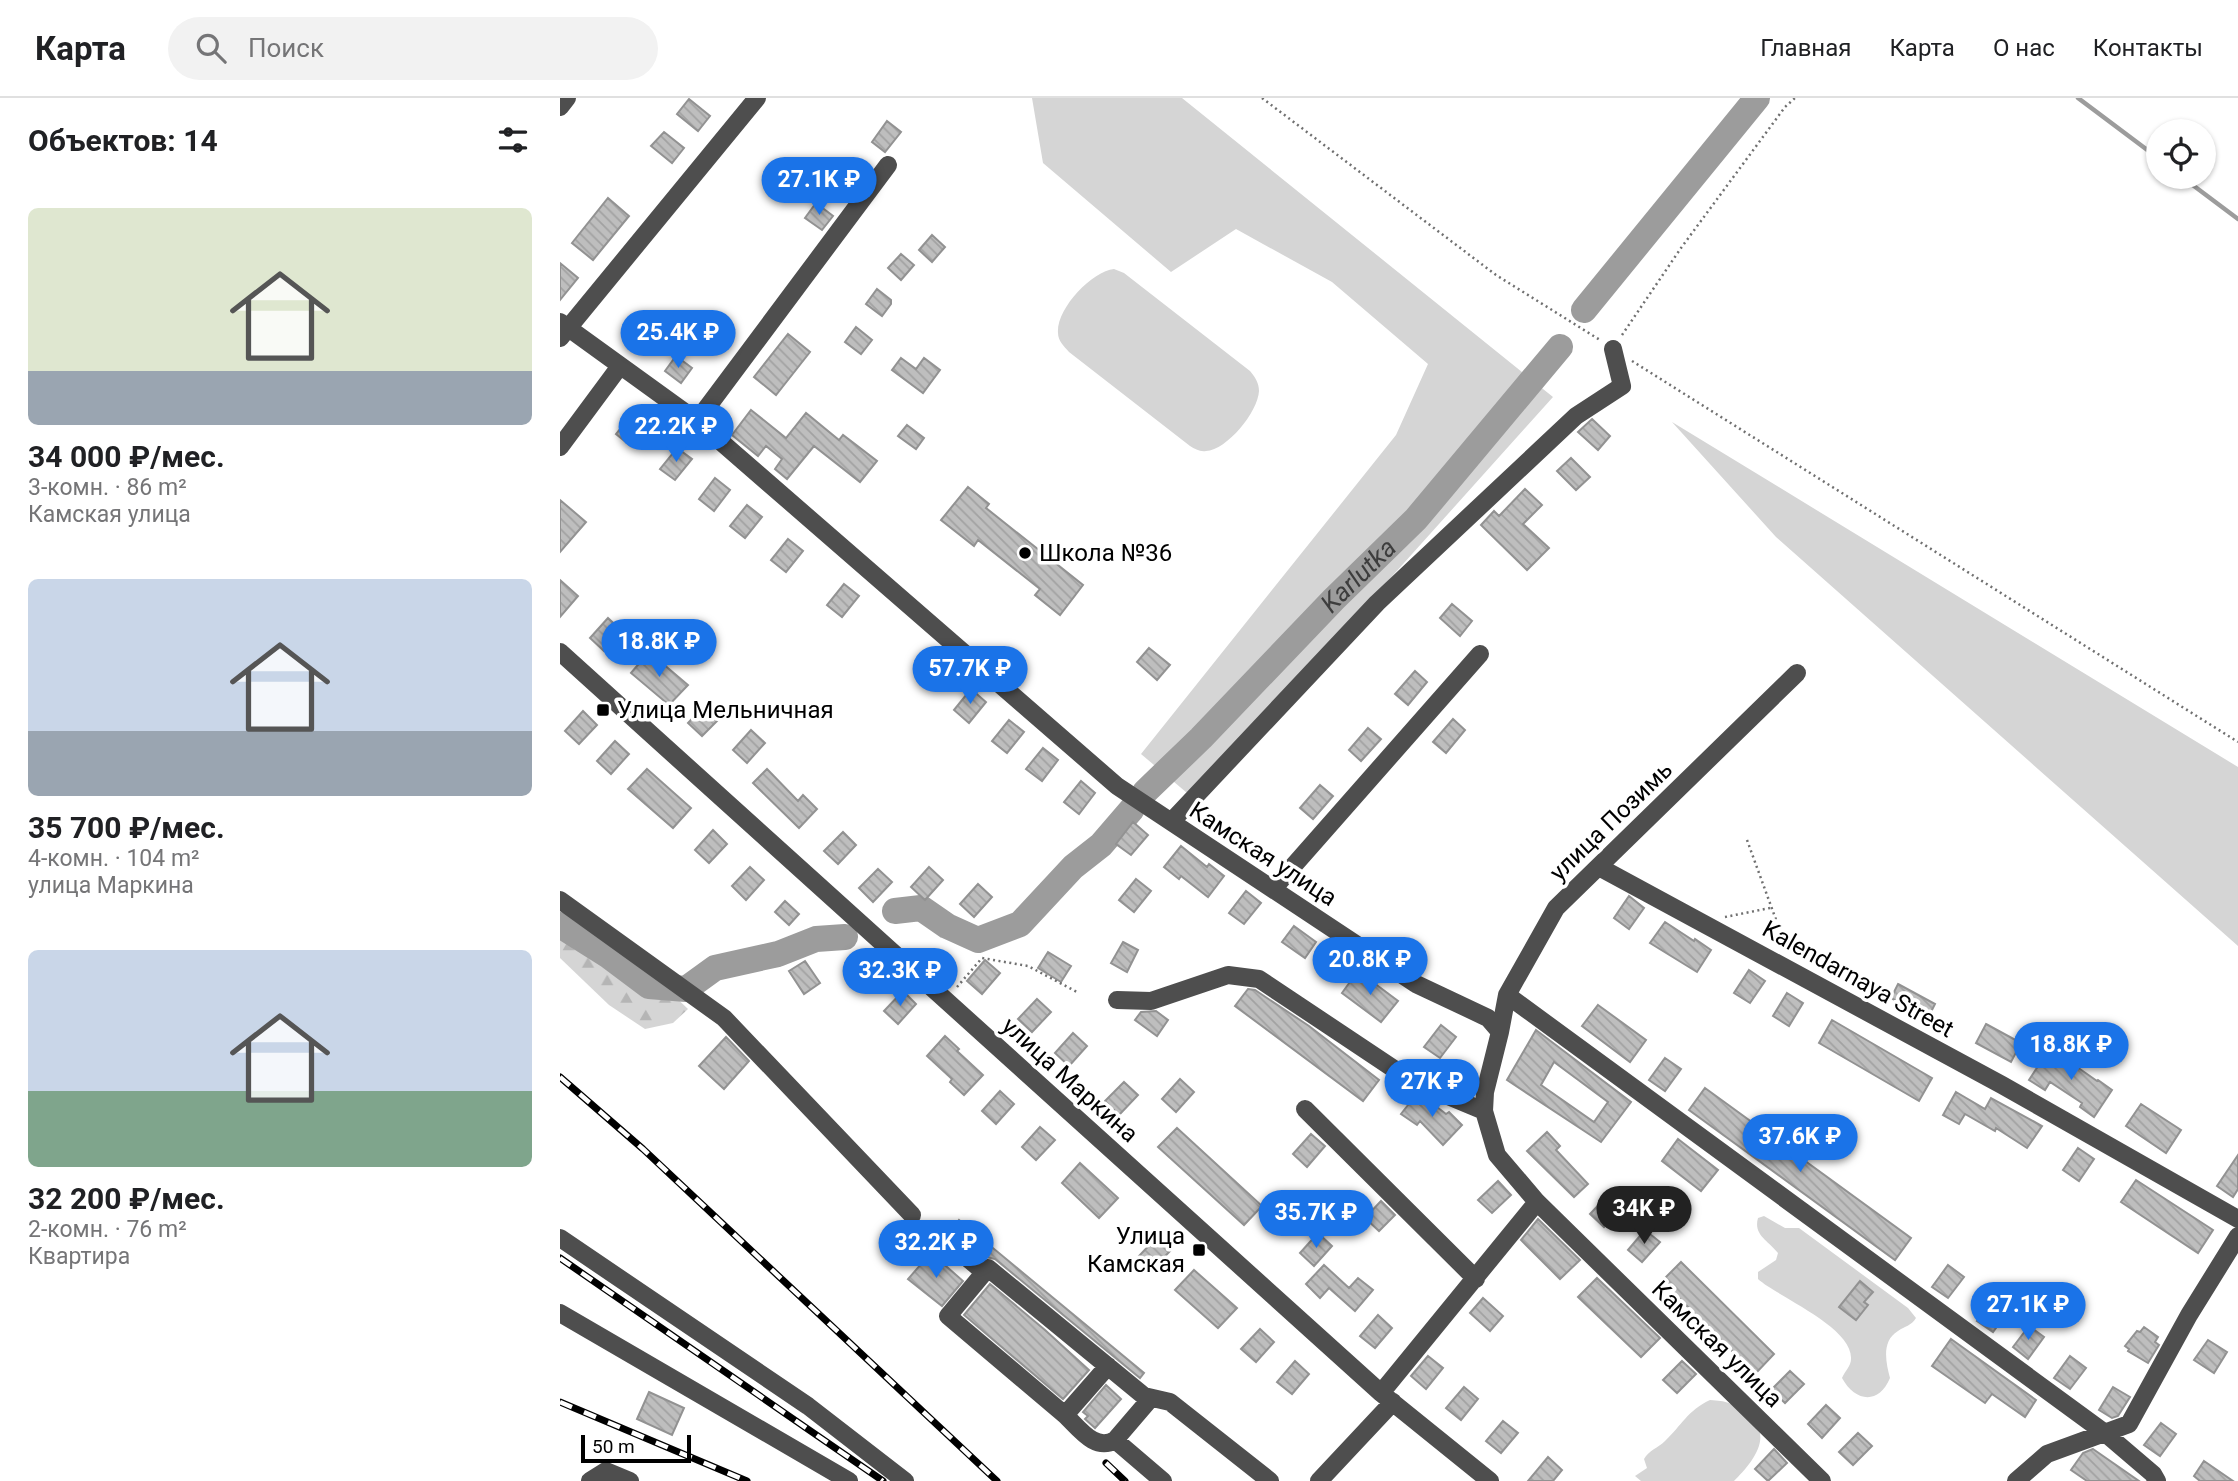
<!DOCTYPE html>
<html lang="ru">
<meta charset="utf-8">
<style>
body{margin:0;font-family:Roboto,sans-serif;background:#f2f2f2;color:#202124;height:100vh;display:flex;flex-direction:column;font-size:26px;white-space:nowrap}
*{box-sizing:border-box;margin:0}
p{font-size:23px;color:#757577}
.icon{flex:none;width:38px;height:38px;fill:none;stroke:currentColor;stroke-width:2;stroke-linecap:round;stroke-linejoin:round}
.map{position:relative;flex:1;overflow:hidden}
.details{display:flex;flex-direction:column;background:#fff;width:560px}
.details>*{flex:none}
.buttons{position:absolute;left:1586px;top:21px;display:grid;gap:14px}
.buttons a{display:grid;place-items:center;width:70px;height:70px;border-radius:50%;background:#fff;box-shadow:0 2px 5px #0004;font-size:35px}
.scale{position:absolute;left:21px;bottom:18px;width:110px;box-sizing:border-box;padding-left:7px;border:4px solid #000;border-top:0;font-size:19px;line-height:24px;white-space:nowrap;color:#000;-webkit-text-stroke:5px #fff;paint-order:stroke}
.price{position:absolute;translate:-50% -60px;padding:0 16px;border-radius:24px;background:#1a73e8;color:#fff;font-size:23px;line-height:46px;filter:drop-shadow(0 2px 4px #0008)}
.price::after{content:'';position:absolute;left:50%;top:42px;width:21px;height:16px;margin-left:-10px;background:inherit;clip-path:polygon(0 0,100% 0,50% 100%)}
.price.on{background:#222;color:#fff}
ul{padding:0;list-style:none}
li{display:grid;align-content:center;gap:14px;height:371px;padding:0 28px}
li span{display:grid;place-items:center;height:217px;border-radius:10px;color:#555}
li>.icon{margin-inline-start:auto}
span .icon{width:126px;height:126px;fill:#fffc;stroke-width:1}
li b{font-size:30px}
h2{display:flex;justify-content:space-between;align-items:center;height:84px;padding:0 28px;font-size:30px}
header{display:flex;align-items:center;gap:42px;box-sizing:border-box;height:98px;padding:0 35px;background:#fff;border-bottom:2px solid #e0e0e0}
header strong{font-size:33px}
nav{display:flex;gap:38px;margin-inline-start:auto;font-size:24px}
.search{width:490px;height:63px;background:#f2f2f2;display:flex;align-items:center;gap:18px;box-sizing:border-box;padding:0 24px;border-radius:38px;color:#757577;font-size:26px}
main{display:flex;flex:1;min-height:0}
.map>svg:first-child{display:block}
</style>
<header>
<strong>Карта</strong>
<div class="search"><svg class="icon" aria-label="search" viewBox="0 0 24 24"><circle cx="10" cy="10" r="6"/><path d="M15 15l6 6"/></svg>Поиск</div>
<nav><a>Главная</a><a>Карта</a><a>О нас</a><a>Контакты</a></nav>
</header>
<main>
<section class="details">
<h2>Объектов: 14<svg class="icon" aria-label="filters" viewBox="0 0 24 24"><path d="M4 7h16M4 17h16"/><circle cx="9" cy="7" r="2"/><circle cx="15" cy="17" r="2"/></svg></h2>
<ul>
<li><span style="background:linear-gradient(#dfe7d0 75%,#9aa5b1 0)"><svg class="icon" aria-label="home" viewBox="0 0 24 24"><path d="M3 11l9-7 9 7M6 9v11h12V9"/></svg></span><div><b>34 000 ₽/мес.</b><p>3-комн. · 86 m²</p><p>Камская улица</p></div></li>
<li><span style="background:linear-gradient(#c9d6e8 70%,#9aa5b1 0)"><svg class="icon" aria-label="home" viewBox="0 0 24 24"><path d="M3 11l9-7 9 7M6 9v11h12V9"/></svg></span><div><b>35 700 ₽/мес.</b><p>4-комн. · 104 m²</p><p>улица Маркина</p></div></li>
<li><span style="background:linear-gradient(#c9d6e8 65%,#7fa58c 0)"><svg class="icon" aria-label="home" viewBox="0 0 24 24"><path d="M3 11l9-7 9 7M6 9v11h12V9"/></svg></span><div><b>32 200 ₽/мес.</b><p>2-комн. · 76 m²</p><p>Квартира</p></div></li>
</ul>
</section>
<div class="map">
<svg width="1678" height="1383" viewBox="0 0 1678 1383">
<defs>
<pattern id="forest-firs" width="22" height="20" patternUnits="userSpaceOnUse" patternTransform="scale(1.75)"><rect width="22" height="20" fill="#d5d5d5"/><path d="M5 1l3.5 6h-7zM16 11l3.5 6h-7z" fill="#b5b5b5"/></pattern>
<pattern id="building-back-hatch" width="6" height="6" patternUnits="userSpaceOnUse" patternTransform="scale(1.75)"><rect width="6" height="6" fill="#bebebe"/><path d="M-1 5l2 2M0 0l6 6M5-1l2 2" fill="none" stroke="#a2a2a2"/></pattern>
</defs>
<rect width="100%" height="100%" fill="#fff"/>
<!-- green -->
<path fill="#d5d5d5" d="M 472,0 L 622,0 L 993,299 L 633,700 L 581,656 L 836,337 L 868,266 L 772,184 L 676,131 L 611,174 L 483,65 Z
M 554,171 L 564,175 L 690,273 C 695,279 699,285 699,293 C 698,314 667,352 646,353 C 640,354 635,351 630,348 L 509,254 C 504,248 498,243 498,235 C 496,211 532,173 554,171 Z
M 1112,324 L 1678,669 L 1678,848 L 1216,439 Z
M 1204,1118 L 1225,1130 L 1239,1130 L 1348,1210 L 1356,1220 C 1351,1228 1345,1228 1338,1233 C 1321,1243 1326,1265 1330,1280 C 1319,1307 1295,1304 1282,1280 C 1285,1273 1291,1268 1291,1261 C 1293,1229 1218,1199 1198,1181 L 1198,1174 L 1216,1162 L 1218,1155 C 1209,1143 1193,1137 1198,1120 Z
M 1150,1302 C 1167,1303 1170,1304 1184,1315 C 1188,1318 1194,1322 1196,1326 C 1210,1345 1187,1370 1174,1383 L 1081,1383 L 1075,1378 L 1087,1370 L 1084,1361 C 1089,1352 1098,1350 1105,1343 C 1122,1327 1127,1313 1150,1302 Z"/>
<!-- forest -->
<path fill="url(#forest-firs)" d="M 0,808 L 84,869 L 128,911 L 113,925 L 85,931 L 49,907 L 0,860 Z"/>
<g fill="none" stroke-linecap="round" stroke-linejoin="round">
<!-- stream -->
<path stroke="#9c9c9c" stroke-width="4.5" d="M 1518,0 L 1598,60
M 1622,79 L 1678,121"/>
<!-- river -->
<g stroke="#9c9c9c" stroke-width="26">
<path d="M 1024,212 L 1197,0"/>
<path id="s1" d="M 585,694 L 641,640 L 774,501 L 856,421 L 1000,249"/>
<path d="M 335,813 L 361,810 L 387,828 L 418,842 L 460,826 L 513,769 L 541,747 L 572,711"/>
<path d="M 0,827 L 49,858 L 89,888 L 126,891 L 155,870 L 218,856 L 256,841 L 285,839"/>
</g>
</g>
<!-- building -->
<path fill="url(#building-back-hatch)" stroke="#929292" stroke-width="2" fill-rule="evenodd" d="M 129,1 L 150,18 L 138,33 L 117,16 Z
M 327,23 L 341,34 L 325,54 L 312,44 Z
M 104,34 L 124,50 L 112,65 L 91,48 Z
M 48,100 L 69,118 L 33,162 L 12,145 Z
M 256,105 L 273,118 L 262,132 L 245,120 Z
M 372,137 L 385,149 L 372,164 L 359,152 Z
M 341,156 L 354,167 L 341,182 L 328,170 Z
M 0,165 L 18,180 L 0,202 Z
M 317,191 L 331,202 L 331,206 L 322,218 L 306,206 Z
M 158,220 L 174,232 L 163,247 L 147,234 Z
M 296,229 L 312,242 L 301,256 L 285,244 Z
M 228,236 L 250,254 L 216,297 L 194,279 Z
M 116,258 L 132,270 L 121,285 L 105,273 Z
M 341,260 L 356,271 L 364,260 L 380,272 L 363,295 L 332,272 Z
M 191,312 L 226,340 L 246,315 L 279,342 L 283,337 L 317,363 L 300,384 L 254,348 L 227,381 L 215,371 L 222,361 L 206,348 L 198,358 L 172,337 Z
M 73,315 L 88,327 L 71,348 L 56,336 Z
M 1032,321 L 1050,338 L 1038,352 L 1018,334 Z
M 347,327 L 364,340 L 356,351 L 338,338 Z
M 117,350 L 132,361 L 115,382 L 100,371 Z
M 1011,360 L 1030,379 L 1016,392 L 997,373 Z
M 155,380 L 170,392 L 154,413 L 139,401 Z
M 408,389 L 429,406 L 426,410 L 523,487 L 500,517 L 475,497 L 480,491 L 418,442 L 414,448 L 381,422 Z
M 965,391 L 982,407 L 963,426 L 989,450 L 967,472 L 921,427 L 934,413 L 939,418 Z
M 0,402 L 26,424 L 0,454 Z
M 187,407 L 202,419 L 185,440 L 170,428 Z
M 228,441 L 243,453 L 226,474 L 211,462 Z
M 0,482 L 18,498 L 0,519 Z
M 284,486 L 299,498 L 282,519 L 267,507 Z
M 892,506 L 912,523 L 900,538 L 880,520 Z
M 48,520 L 62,533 L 44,553 L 30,540 Z
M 589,550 L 610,567 L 597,582 L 577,564 Z
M 89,554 L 128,587 L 109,607 L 71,575 Z
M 855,573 L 867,584 L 848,607 L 835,596 Z
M 411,591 L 426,604 L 409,625 L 394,612 Z
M 147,605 L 161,619 L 142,638 L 128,625 Z
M 23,613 L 37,627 L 19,646 L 5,633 Z
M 893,621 L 905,632 L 886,655 L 873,644 Z
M 449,622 L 464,634 L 447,655 L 432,643 Z
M 808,630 L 821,641 L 801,663 L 789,652 Z
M 191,632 L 205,645 L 187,665 L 173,652 Z
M 55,643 L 69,656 L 51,676 L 37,663 Z
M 483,650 L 498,662 L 482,683 L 466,671 Z
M 87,671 L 131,710 L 113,730 L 68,691 Z
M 207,671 L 238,703 L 243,697 L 257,711 L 239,730 L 193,685 Z
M 521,683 L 535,695 L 519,716 L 504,704 Z
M 760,687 L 773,698 L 753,721 L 740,710 Z
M 573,724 L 588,737 L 571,757 L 556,746 Z
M 153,732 L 167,746 L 149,765 L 135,752 Z
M 283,734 L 296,747 L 278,766 L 264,753 Z
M 621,748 L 647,769 L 649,766 L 664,778 L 648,799 L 621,778 L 619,781 L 604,769 Z
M 190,769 L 204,782 L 186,802 L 172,788 Z
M 369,769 L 383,782 L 365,802 L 351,789 Z
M 318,771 L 332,784 L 313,804 L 299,790 Z
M 576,781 L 591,793 L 574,814 L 559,802 Z
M 418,786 L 432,799 L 414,819 L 400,806 Z
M 686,793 L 701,805 L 684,826 L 669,815 Z
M 1069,798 L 1084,810 L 1069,831 L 1054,820 Z
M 225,803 L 239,816 L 229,827 L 215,814 Z
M 1105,824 L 1134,843 L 1135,841 L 1151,852 L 1137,874 L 1090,845 Z
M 734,828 L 756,844 L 745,860 L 722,844 Z
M 563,844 L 578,852 L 567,874 L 551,865 Z
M 488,854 L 511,868 L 501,884 L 478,870 Z
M 303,859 L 317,872 L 299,892 L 285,879 Z
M 425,862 L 440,875 L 422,896 L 407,883 Z
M 245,863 L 260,885 L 244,896 L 229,873 Z
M 1189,872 L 1205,883 L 1190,905 L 1174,895 Z
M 798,873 L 838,903 L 821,924 L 782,895 Z
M 1338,886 L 1375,906 L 1368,920 L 1331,900 Z
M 688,891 L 695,892 L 749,928 L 819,982 L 803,1003 L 675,908 Z
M 343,893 L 356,906 L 338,926 L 324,913 Z
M 1227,895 L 1243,905 L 1229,928 L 1213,918 Z
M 477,901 L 491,914 L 472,934 L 458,921 Z
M 1038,907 L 1086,942 L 1070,964 L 1022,928 Z
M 596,913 L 608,922 L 597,938 L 575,922 L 581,914 Z
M 1272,922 L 1372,980 L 1359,1003 L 1259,945 Z
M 1426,926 L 1461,945 L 1451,964 L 1416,945 Z
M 881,927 L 896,939 L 880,960 L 864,949 Z
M 976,932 L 1071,1004 L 1041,1044 L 947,982 ZM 994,964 L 1048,1004 L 1034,1024 L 981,987 Z
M 513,935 L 527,948 L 509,968 L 495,955 Z
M 385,938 L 399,951 L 397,953 L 423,977 L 404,997 L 390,984 L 392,981 L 367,958 Z
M 166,939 L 189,963 L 164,991 L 139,968 Z
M 1490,950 L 1537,983 L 1538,982 L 1552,992 L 1534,1019 L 1520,1009 L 1522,1005 L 1490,984 L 1485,992 L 1469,982 Z
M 1105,960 L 1121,971 L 1105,993 L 1089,982 Z
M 620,981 L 634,994 L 616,1014 L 602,1001 Z
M 564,984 L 578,997 L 559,1017 L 545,1003 Z
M 1145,990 L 1351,1140 L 1335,1162 L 1129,1012 Z
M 440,993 L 454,1006 L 436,1026 L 422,1013 Z
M 1396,994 L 1425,1011 L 1431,1000 L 1482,1028 L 1467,1050 L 1436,1030 L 1435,1033 L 1405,1016 L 1399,1026 L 1383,1017 Z
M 856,997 L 868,1002 L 886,1016 L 889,1014 L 902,1027 L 883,1047 L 860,1023 L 857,1027 L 841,1016 Z
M 1581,1006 L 1621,1032 L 1606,1055 L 1566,1028 Z
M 480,1029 L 495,1042 L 476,1062 L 462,1049 Z
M 617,1030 L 702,1108 L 684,1127 L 598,1049 Z
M 987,1034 L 1000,1048 L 996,1052 L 1028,1086 L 1014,1099 L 967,1053 Z
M 751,1036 L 765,1048 L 747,1069 L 733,1056 Z
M 1118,1041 L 1158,1072 L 1141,1093 L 1102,1063 Z
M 1518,1050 L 1534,1061 L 1519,1083 L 1503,1072 Z
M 1678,1057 L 1678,1091 L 1673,1099 L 1657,1088 Z
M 520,1065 L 558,1100 L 539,1120 L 502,1085 Z
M 1576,1082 L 1653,1132 L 1638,1155 L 1561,1104 Z
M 938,1083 L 951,1097 L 932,1115 L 918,1102 Z
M 1048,1097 L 1062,1110 L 1044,1129 L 1030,1116 Z
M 821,1103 L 835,1117 L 819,1133 L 805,1120 Z
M 978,1121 L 1020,1162 L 1000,1181 L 961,1142 Z
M 399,1122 L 584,1275 L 580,1280 L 435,1161 L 426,1159 L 400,1139 L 388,1136 Z
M 1085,1132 L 1100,1144 L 1082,1164 L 1068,1152 Z
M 758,1135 L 772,1148 L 754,1168 L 740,1155 Z
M 597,1139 L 611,1152 L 592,1172 L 579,1158 Z
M 371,1155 L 403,1183 L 382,1208 L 348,1181 Z
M 1121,1164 L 1214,1256 L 1195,1276 L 1102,1183 Z
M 764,1167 L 789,1190 L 798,1180 L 813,1192 L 795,1213 L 769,1190 L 760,1200 L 746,1186 Z
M 1388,1167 L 1404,1179 L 1388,1200 L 1372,1189 Z
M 634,1172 L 677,1210 L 658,1230 L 615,1192 Z
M 1037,1180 L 1100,1240 L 1081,1259 L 1018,1199 Z
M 1300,1183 L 1313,1194 L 1304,1204 L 1308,1207 L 1296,1222 L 1279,1209 Z
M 430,1186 L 485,1232 L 529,1272 L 503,1301 L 404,1217 Z
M 923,1200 L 943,1218 L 930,1233 L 910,1215 Z
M 1433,1201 L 1449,1212 L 1433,1234 L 1417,1223 Z
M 818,1217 L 832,1230 L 815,1250 L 800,1238 Z
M 1469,1228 L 1484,1239 L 1468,1261 L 1453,1249 Z
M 1584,1229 L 1598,1239 L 1595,1244 L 1599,1247 L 1588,1265 L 1568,1253 L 1569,1251 L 1565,1248 L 1577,1233 L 1580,1234 Z
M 700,1231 L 714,1244 L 696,1264 L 681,1251 Z
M 1391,1241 L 1476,1302 L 1465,1319 L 1432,1296 L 1425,1305 L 1372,1268 Z
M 1648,1242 L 1667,1254 L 1654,1275 L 1634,1262 Z
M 868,1258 L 883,1270 L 866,1291 L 851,1278 Z
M 1510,1258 L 1526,1270 L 1510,1291 L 1494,1280 Z
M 735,1263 L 749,1276 L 732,1296 L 717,1284 Z
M 1122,1263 L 1136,1276 L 1117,1295 L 1103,1282 Z
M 1230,1273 L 1244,1286 L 1225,1305 L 1211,1292 Z
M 546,1287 L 561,1301 L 535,1330 L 525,1321 L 528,1318 L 523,1314 Z
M 904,1289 L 918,1301 L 901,1322 L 886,1310 Z
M 1553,1289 L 1570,1299 L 1558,1318 L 1552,1320 L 1539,1312 Z
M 89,1294 L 124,1310 L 112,1337 L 77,1321 Z
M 1266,1307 L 1280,1320 L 1262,1340 L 1248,1326 Z
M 943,1323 L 958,1335 L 941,1355 L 926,1343 Z
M 1601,1325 L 1616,1336 L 1600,1358 L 1584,1347 Z
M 1298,1335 L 1312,1348 L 1293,1367 L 1279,1354 Z
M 1214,1351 L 1227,1365 L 1208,1383 L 1195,1371 Z
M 1533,1351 L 1579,1383 L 1527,1383 L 1511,1372 L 1523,1355 Z
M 988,1359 L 1002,1372 L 993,1383 L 968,1383 Z
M 1644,1363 L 1673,1383 L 1640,1383 L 1634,1378 Z"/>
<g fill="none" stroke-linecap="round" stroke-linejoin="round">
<!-- path -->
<path stroke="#707070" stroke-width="2.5" stroke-dasharray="2 3.5" stroke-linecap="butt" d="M 702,0 L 936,177 L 1040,242
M 1062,237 L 1121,150 L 1225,9 L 1235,0
M 1072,263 L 1678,644
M 1187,742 L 1227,852
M 1165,819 L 1210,810
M 397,889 L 422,860 L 468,868 L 517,894"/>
<!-- minor -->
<path stroke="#4e4e4e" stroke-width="18" d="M 0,9 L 7,0
M 0,224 L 137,323 L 557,688 L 856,886 L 928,920 L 940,934 L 925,994 L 924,1013 L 937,1057 L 977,1104 L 1262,1383
M 0,240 L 197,0
M 137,323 L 328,67
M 0,349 L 60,268
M 0,554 L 821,1295 L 930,1383
M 611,724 L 817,505 L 1016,318 L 1062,288 L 1053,251
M 1039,769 L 1442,987 L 1678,1121
M 713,791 L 920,556
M 0,802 L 164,920 L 352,1117
M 947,897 L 1545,1335 L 1593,1376 L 1597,1383
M 557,902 L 591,903 L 668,877 L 699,881 L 852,983 L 924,1013
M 940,934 L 947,897 L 996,810 L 1237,575
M 745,1011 L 916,1181
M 0,1140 L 248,1308 L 345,1383
M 393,1148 L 424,1174
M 0,1215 L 289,1383
M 548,1268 L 505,1317 C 519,1330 535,1354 555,1342 L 591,1300
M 821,1295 L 977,1104
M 505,1317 L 388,1218 L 428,1170 L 584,1298 L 610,1304 L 710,1383
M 555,1342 L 603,1383
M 30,1383 L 46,1373 L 70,1383
M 759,1383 L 833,1304
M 1456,1383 L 1487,1356 L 1569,1326 L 1629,1217 L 1678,1138"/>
<defs>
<path id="rail" d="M 0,979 L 83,1051 L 437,1383
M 0,1160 L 323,1383
M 0,1304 L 187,1383
M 546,1365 L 565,1383"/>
</defs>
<!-- rail casing -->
<use href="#rail" stroke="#000" stroke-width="7"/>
<!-- rail -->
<use href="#rail" stroke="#fff" stroke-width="4.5" stroke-dasharray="13" stroke-linecap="butt"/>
</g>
<!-- markers -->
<g fill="#000" stroke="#fff" stroke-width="2.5">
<circle cx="465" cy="455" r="7"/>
<rect x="36" y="605" width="14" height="14" rx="3.5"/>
<rect x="632" y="1145" width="14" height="14" rx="3.5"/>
</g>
<g text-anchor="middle" stroke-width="7" stroke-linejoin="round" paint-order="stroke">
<!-- poi labels -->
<g font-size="24" fill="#000" stroke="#fff" text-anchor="start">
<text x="479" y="463">Школа №36</text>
<text x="57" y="620">Улица Мельничная</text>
<text x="625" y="1146" text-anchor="end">Улица<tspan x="625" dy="28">Камская</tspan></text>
</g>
<!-- street labels -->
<g font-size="24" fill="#000" stroke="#fff">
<text transform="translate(1051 723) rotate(-44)" y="8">улица Позимь</text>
<text transform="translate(703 756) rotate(33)" y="8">Камская улица</text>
<text transform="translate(1298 881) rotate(29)" y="8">Kalendarnaya Street</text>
<text transform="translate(510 982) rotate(42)" y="8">улица Маркина</text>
<text transform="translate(1157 1246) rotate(44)" y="8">Камская улица</text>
</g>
<!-- water labels -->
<g font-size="26" font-style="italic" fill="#3d3d3d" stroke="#fff">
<text dy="9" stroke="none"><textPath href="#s1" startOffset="304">Karlutka</textPath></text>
</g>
</g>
</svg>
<div class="buttons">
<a><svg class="icon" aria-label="locate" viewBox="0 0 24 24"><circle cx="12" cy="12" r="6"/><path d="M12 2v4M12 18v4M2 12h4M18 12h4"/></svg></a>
</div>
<div class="scale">50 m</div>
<b class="price" style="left:259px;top:119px">27.1K ₽</b>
<b class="price" style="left:118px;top:272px">25.4K ₽</b>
<b class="price" style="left:116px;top:366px">22.2K ₽</b>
<b class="price" style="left:99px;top:581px">18.8K ₽</b>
<b class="price" style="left:410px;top:608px">57.7K ₽</b>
<b class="price" style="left:810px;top:899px">20.8K ₽</b>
<b class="price" style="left:340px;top:910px">32.3K ₽</b>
<b class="price" style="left:1511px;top:984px">18.8K ₽</b>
<b class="price" style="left:872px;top:1021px">27K ₽</b>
<b class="price" style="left:1240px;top:1076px">37.6K ₽</b>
<b class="price on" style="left:1084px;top:1148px">34K ₽</b>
<b class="price" style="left:756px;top:1152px">35.7K ₽</b>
<b class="price" style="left:376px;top:1182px">32.2K ₽</b>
<b class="price" style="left:1468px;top:1244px">27.1K ₽</b>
</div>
</main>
